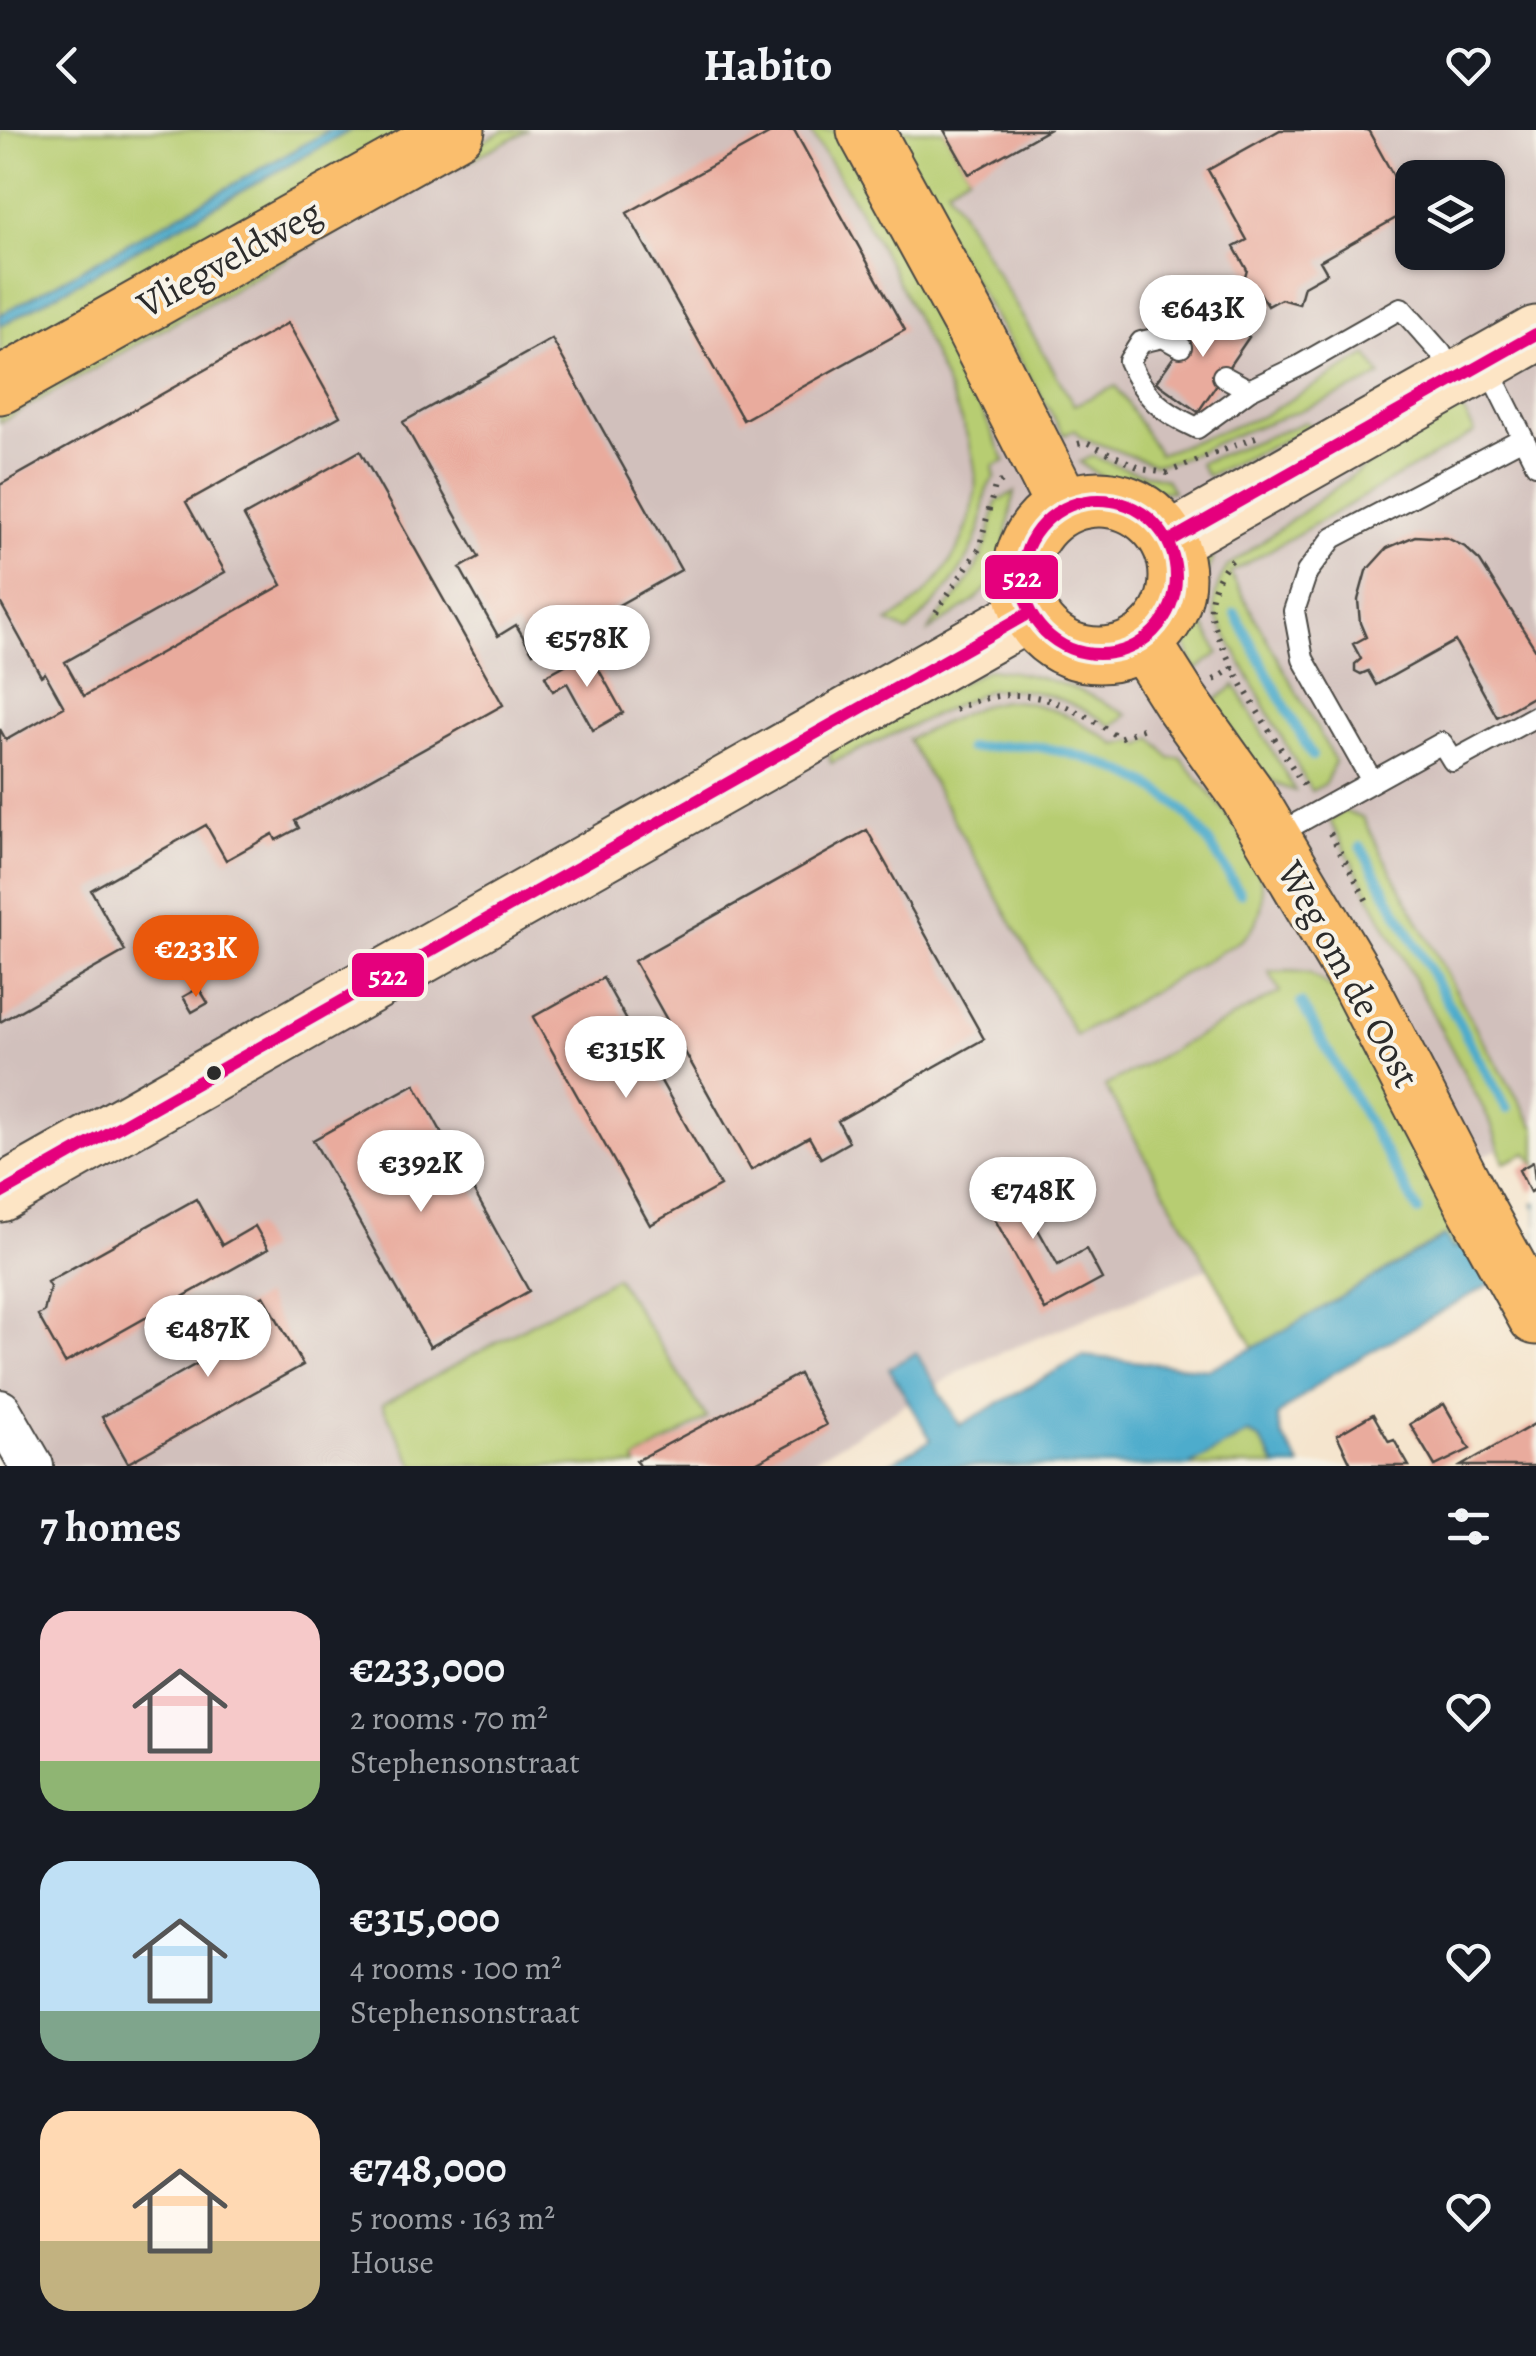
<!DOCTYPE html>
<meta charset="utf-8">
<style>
body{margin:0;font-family:Alegreya,serif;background:#242831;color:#f1f3f6;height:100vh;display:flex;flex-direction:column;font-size:38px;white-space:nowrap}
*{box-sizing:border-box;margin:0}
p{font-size:32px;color:#9ea1a6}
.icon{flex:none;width:55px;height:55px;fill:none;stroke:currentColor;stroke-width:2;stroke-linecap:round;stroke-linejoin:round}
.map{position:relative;height:1336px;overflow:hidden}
.details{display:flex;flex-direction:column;background:#171b24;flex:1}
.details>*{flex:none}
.fabs{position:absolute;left:1395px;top:30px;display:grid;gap:20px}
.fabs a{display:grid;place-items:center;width:110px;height:110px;border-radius:20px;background:#171b24;box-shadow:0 2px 8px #0004;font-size:50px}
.price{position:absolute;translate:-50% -85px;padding:0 22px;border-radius:35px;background:#fff;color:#222;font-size:32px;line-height:65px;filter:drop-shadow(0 2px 5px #0008)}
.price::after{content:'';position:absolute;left:50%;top:60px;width:30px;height:22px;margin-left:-15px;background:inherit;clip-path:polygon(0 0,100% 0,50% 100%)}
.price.on{background:#ea580c;color:#fff}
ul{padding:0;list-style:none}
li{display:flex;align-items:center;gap:30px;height:250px;padding:0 40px}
li span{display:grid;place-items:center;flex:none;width:280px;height:200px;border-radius:30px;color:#555}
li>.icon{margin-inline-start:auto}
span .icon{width:120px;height:120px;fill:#fffc;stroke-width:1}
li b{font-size:42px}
h2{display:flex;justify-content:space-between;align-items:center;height:120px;padding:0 40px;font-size:42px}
header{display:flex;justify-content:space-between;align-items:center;height:130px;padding:0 40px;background:#171b24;font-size:45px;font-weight:700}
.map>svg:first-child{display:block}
</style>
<header><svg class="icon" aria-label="back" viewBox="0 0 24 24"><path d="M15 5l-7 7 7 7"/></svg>Habito<svg class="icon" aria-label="heart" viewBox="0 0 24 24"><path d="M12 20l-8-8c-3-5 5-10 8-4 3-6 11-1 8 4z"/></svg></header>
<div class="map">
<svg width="1536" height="1336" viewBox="0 0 1536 1336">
<rect width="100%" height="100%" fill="#f7f3e8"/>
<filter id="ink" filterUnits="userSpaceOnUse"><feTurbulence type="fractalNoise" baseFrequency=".01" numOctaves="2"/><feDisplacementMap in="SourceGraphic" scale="20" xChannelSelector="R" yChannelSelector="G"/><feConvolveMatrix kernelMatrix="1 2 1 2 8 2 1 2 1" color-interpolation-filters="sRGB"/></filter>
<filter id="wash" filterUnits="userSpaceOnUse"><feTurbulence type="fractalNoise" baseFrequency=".0048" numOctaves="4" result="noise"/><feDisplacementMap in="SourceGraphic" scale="40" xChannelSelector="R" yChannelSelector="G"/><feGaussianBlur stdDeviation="2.25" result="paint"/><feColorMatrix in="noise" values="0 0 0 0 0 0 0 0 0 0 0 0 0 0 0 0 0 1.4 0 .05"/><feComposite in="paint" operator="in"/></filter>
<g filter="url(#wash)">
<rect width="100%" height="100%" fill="#f5e5ce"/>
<!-- industrial -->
<path fill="#d1c0bc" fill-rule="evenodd" d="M 0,0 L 1536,0 L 1536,1004 L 971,1235 L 804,1336 L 0,1336 ZM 1412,48 L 1488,48 L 1488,122 L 1412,122 Z"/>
<!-- green -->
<path fill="#b7cd72" stroke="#717c4e" stroke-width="2.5" d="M 0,0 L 330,0 L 0,185 Z
M 351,0 L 420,0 L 0,235 L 0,196 Z
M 504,0 L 528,0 L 453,39 L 451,35 L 0,292 L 0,282 Z
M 809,0 L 835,0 L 840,6 L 936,178 L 1005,331 L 993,337 L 995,347 C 979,365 987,378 980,399 C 968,440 936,473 907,502 L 888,492 C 935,464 967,419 975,364 C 980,325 958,283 943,248 C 906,161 862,78 809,0 Z
M 891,0 L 944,0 L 969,44 L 947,58 L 1074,275 L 1116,256 L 1159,324 L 1260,287 L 1368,225 L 1381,246 C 1333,270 1284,286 1235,305 C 1208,315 1181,333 1153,334 L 1080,307 L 1075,300 L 1064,305 L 927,72 Z
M 1461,277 L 1475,302 L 1230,443 L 1335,631 L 1325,654 L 1311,661 L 1216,486 C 1211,470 1219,451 1227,437 L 1363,338 Z
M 1306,292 L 1313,297 L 1207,346 L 1199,333 Z
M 1092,326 L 1127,339 L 1166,349 L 1173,361 C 1141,365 1104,353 1080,332 Z
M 1014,362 L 1005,416 L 988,457 L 974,471 L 929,501 C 937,485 954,472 965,456 C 983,430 991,403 996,372 Z
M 1210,422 L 1213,430 C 1193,472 1196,483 1219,523 L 1196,540 C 1176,500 1178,457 1210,422 Z
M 989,539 C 1041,544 1082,558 1127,585 L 1112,596 C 1073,571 1034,555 988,560 L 831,633 L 829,627 L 839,612 Z
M 1235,555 L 1295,661 C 1248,647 1238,611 1215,571 Z
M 1004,571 C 1045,570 1083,592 1117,615 L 1134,611 L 1142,615 L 1152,608 L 1170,628 L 1180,627 C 1215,672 1301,752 1243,809 L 1076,906 L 908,609 L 980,576 Z
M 1343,681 L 1362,687 L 1482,909 L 1536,999 L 1536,1036 L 1527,1023 L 1504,1033 L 1491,993 L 1330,691 Z
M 1290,841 L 1309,843 L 1338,862 L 1466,1111 L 1452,1119 L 1444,1106 L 1254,1218 L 1105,956 L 1280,862 L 1269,842 Z
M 616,1147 L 707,1288 L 635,1331 L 637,1336 L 415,1336 L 382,1275 Z
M 1248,1303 L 1259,1308 L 1276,1336 L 1189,1336 Z"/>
<!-- water -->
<path fill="#4daccc" stroke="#3c6c7c" stroke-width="2.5" d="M 330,0 L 351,0 L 0,196 L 0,185 Z
M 1536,1073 L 1536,1116 L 1490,1154 L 1330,1245 L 1277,1286 L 1282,1306 L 1301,1336 L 1276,1336 L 1259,1308 L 1248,1303 L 1189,1336 L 885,1336 L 931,1310 L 889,1238 L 916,1223 L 960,1295 L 1083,1226 L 1209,1239 L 1254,1218 L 1445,1106 L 1453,1119 Z"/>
<!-- pier -->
<path fill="#f5e5ce" d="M 1530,1070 L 1536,1081 L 1536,1121 L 1491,1146 L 1466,1105 Z"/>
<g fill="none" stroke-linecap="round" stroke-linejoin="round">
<!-- stream -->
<path stroke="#4daccc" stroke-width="10" d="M 1235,483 L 1312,626
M 969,618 C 994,617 1020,613 1045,618 C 1093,627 1156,649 1189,687 C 1209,709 1224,738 1240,763
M 1361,717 L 1507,979
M 1301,873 L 1418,1081"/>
</g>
<g id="blocks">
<!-- building -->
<path fill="#e9ab9d" d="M 776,0 L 794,0 L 905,200 L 743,290 L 627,83 Z
M 944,0 L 1048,0 L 969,44 Z
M 1280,0 L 1368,0 L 1412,79 L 1320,131 L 1327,143 L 1304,156 L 1299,174 L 1281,169 L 1268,176 L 1260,163 L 1242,158 L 1247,140 L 1234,117 L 1247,110 L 1208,40 Z
M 1208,178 L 1249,207 L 1198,282 L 1156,252 Z
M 288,193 L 340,286 L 186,372 L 225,442 L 65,532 L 84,566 L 282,455 L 244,386 L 360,321 L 503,575 L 295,691 L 299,698 L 276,710 L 273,704 L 226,730 L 206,695 L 91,760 L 125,821 L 0,892 L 0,599 L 6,610 L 64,577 L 45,543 L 41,546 L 0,472 L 0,355 Z
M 552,209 L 681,440 L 533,523 L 516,495 L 498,506 L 460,438 L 479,427 L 403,292 Z
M 1415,406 L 1447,408 L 1465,417 L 1480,431 L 1536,520 L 1536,565 L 1497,587 L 1455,511 L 1376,555 L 1368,541 L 1361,544 L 1355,541 L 1355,534 L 1361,529 L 1353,514 L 1366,507 L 1360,493 L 1358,470 L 1366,441 L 1387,418 Z
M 589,522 L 623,583 L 593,600 L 567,553 L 553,561 L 545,546 Z
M 867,700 L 984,909 L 838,991 L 849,1012 L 821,1028 L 809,1007 L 751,1040 L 634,831 Z
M 603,848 L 720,1056 L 650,1095 L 533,887 Z
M 199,858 L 208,873 L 192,882 L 183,867 Z
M 415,954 L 529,1161 L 430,1217 L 313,1010 Z
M 1001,1032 L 1027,1080 L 1037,1074 L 1045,1088 L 1035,1094 L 1058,1135 L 1086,1119 L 1102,1149 L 1045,1180 L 972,1048 Z
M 1533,1032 L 1536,1059 L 1530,1062 L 1519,1040 Z
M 196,1069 L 222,1115 L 255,1096 L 268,1119 L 65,1233 L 38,1185 L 44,1182 L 50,1157 L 47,1152 Z
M 264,1166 L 303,1235 L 128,1333 L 102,1287 L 207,1228 L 194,1205 Z
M 799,1244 L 826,1295 L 750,1336 L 639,1336 L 636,1331 Z
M 1444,1274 L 1470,1319 L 1435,1336 L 1410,1294 Z
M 1373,1284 L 1389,1312 L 1394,1310 L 1409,1336 L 1352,1336 L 1337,1305 Z
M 1536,1293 L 1536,1336 L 1461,1336 Z"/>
</g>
</g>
<g filter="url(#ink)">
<use href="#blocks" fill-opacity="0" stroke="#494743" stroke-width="2.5"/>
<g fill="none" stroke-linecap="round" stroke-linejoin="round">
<defs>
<path id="lane" d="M 1181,217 L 1163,207 L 1141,212 L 1129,231 C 1144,267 1162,282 1197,298 L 1249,260
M 1486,234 L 1536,334
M 1223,246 L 1249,260 L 1299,236 L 1401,178 L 1441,223 L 1454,247
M 1372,651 L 1303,529 L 1294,481 L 1307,442 L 1333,408 L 1523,308
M 1274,706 L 1442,613 L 1453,631 L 1536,586"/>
<path id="street" d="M 0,1281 L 32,1336"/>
<path id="secondary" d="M 1169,411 L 1536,204
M 0,1064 L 1029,483"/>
<path id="primary" d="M 865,0 L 968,188 L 1064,377
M 0,256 L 457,0
M1021 447a78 78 0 1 1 156 0a78 78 0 1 1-156 0Z
M 1143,512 L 1181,572 L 1246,663 L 1360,855 L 1474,1075 L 1536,1187"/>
</defs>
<!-- lane casing -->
<use href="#lane" stroke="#494743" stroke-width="24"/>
<!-- street casing -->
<use href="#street" stroke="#494743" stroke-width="46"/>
<!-- secondary casing -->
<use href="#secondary" stroke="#494743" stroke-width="59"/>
<!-- primary casing -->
<use href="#primary" stroke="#494743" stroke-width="59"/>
<!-- path -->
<path stroke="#494743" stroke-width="6" stroke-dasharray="2.5 8" stroke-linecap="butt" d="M 1078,314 L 1086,312 L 1142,339 L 1166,343 L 1261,305
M 1232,430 C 1219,442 1207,468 1212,487 C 1225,537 1279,614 1307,661
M 936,482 L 979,419 L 995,356 L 1004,350
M 1214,550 L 1234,537
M 955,580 C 1016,549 1067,570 1119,608 L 1147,597
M 1330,703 L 1369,775"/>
<!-- lane -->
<use href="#lane" stroke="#fff" stroke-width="20"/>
<!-- street -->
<use href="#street" stroke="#fff" stroke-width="42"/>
<!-- secondary -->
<use href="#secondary" stroke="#fde5c5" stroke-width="55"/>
<!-- primary -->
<use href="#primary" stroke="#fabe6d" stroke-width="55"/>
<defs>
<path id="bus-1" d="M1022 447a77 77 0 1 1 154 0a77 77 0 1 1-154 0Z
M 1169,411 L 1536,204
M 0,1064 L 1029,483"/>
</defs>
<!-- bus-1 casing -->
<use href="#bus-1" stroke="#f7f3e8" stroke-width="20"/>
<!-- bus-1 -->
<use href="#bus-1" stroke="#e5007d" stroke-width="12"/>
</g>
</g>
<!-- markers -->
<circle fill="#2b2b2b" stroke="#f7f3e8" stroke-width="4" cx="214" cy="943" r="9"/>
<g text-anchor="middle" stroke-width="8" stroke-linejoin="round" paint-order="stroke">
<!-- street labels -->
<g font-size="38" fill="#2b2b2b" stroke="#f7f3e8">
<text transform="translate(229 128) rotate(-29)" y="13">Vliegveldweg</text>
<text transform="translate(1349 844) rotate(61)" y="13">Weg om de Oost</text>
</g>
</g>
<g stroke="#f7f3e8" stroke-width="4">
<rect x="983" y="423" width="77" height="48" rx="10" fill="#e5007d"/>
<rect x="350" y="821" width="76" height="48" rx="10" fill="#e5007d"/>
</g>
<g font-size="28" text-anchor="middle" font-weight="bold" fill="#fff">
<text x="1022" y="457">522</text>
<text x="388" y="855">522</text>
</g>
</svg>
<div class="fabs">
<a><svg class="icon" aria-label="layers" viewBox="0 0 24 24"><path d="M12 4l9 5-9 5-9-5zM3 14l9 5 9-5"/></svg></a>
</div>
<b class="price" style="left:1203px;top:230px">€643K</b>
<b class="price" style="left:587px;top:560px">€578K</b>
<b class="price on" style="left:196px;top:870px">€233K</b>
<b class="price" style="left:626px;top:971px">€315K</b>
<b class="price" style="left:421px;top:1085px">€392K</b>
<b class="price" style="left:1033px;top:1112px">€748K</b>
<b class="price" style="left:208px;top:1250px">€487K</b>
</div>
<section class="details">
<h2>7 homes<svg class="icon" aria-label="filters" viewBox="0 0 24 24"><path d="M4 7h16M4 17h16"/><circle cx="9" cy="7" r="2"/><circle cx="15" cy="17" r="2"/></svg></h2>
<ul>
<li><span style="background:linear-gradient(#f6c9c9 75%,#8fb573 0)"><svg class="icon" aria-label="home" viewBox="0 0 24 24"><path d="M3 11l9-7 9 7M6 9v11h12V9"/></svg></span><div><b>€233,000</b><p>2 rooms · 70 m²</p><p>Stephensonstraat</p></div><svg class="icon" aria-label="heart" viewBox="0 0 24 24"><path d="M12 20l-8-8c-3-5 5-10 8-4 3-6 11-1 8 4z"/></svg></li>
<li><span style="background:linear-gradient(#bfe0f5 75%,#7fa58c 0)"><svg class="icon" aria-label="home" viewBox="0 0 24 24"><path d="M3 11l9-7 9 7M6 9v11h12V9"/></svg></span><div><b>€315,000</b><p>4 rooms · 100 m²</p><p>Stephensonstraat</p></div><svg class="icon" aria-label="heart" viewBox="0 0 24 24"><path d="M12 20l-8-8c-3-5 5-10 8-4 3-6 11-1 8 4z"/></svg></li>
<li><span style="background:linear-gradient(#ffd9b3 65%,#c2b280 0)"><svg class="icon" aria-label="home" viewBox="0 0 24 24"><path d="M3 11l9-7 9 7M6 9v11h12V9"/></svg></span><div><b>€748,000</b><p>5 rooms · 163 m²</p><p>House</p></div><svg class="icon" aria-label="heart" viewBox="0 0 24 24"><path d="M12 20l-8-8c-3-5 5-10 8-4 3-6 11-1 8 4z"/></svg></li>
</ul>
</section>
